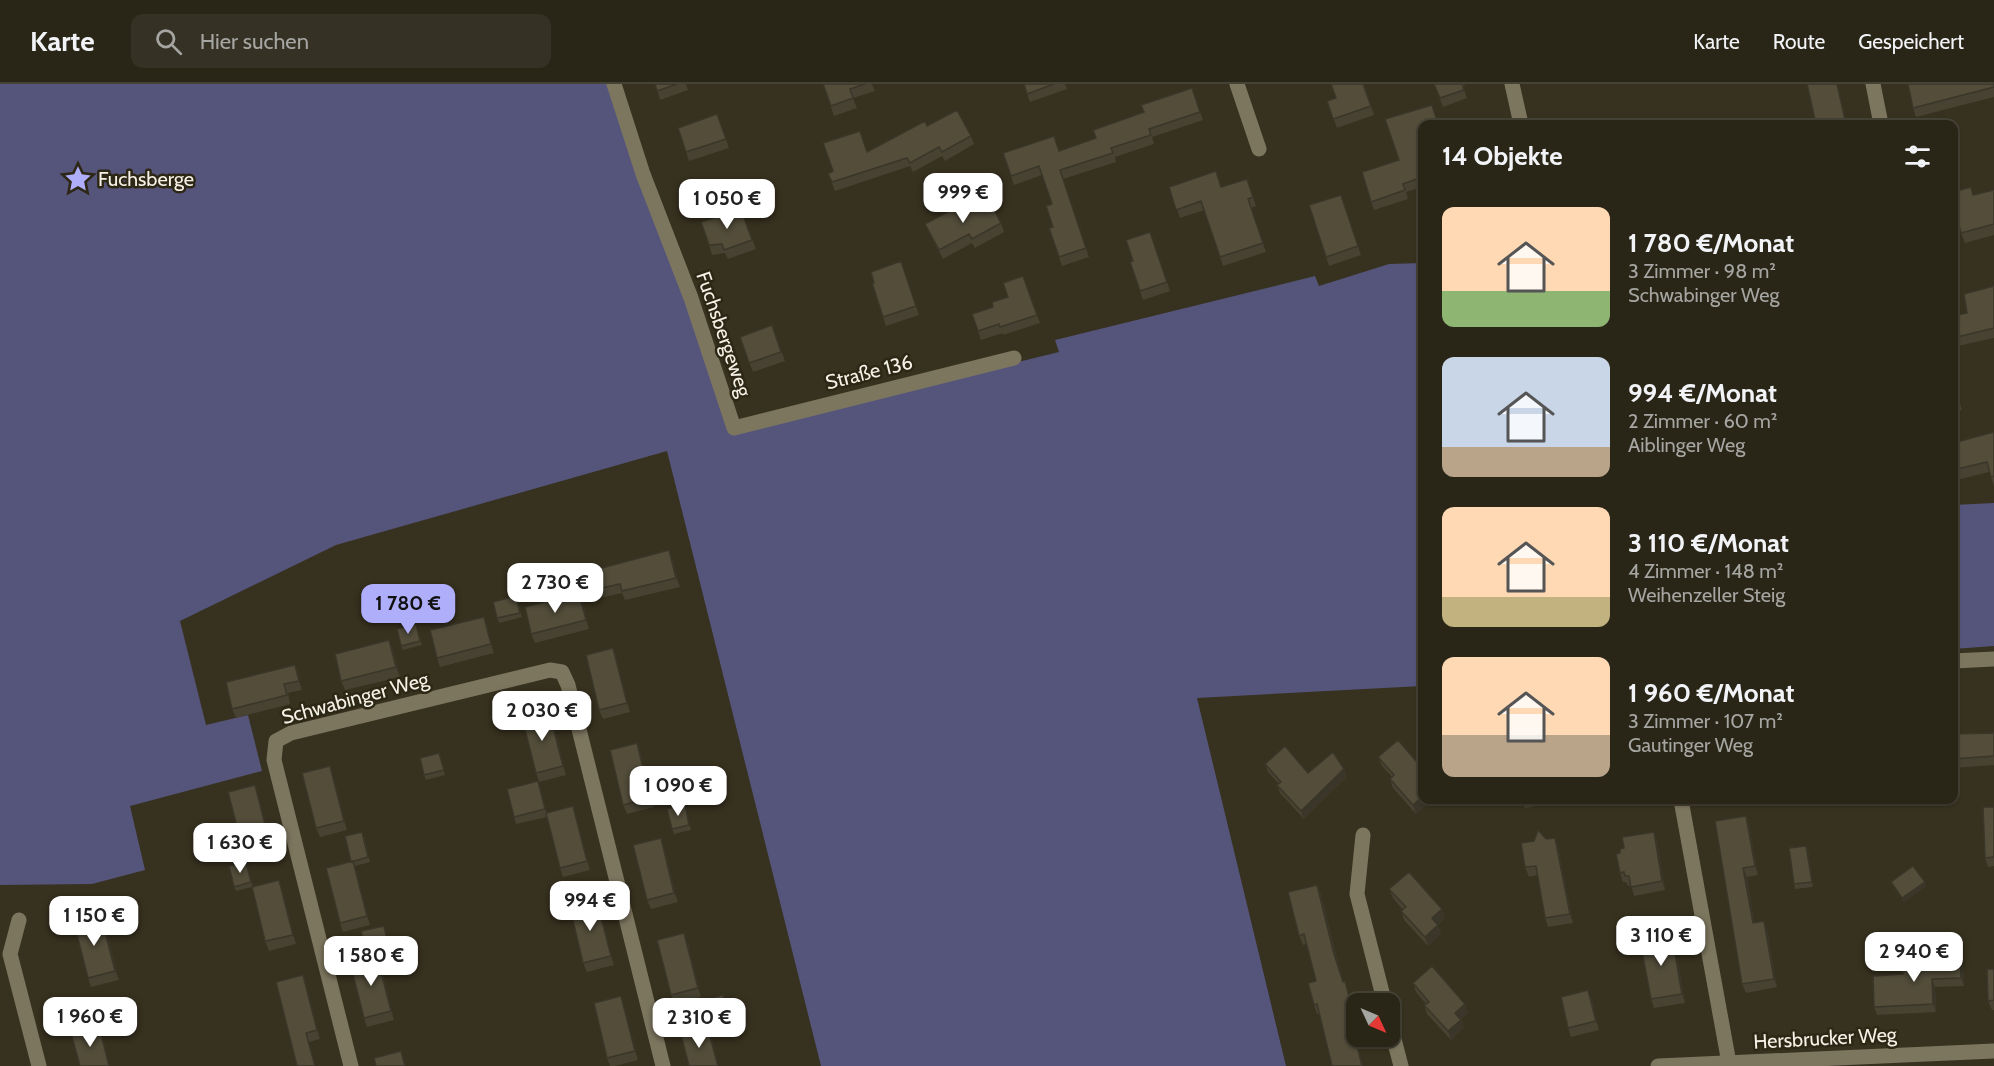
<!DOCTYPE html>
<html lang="de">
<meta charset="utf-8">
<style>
body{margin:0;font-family:Cabin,sans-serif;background:#353124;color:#f1f3f6;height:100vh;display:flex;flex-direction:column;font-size:22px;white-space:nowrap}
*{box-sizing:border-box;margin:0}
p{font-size:20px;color:#a5a5a1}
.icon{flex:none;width:33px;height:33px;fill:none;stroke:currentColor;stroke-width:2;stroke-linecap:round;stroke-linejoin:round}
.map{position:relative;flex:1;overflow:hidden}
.side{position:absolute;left:1418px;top:36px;width:540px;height:684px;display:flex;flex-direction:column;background:#292517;border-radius:12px;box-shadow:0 2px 4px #0004,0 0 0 2px #454236}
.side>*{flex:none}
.needle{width:39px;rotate:134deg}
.fabs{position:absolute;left:1346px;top:909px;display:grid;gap:12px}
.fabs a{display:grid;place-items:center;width:54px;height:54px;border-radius:12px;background:#292517;box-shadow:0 2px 4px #0004,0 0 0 2px #454236;font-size:30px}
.price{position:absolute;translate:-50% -51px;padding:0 14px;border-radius:12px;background:#fff;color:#222;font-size:20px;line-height:39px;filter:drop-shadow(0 2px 3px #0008)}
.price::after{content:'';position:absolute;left:50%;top:36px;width:18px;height:14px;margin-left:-9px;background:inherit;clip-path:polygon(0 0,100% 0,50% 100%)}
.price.current{background:#afaefa;color:#111}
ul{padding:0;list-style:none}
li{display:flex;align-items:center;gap:18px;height:150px;padding:0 24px}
li span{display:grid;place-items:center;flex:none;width:168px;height:120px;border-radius:12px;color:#555}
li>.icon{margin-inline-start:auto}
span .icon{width:72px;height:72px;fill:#fffc;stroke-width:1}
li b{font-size:26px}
h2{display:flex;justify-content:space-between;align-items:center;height:72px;padding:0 24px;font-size:26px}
header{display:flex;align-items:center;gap:36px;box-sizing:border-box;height:84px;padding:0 30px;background:#292517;border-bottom:2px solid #454236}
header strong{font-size:28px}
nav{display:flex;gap:33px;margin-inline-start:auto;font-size:21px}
.search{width:420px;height:54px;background:#353124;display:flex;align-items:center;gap:15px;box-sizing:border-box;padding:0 21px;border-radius:12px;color:#a5a5a1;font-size:22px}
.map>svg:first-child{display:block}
</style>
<header>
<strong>Karte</strong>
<div class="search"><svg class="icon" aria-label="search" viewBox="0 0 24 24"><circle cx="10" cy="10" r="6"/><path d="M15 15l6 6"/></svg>Hier suchen</div>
<nav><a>Karte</a><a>Route</a><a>Gespeichert</a></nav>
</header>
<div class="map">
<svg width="1994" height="982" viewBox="0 0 1994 982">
<rect width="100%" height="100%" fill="#37311f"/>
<!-- green -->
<path fill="#55547b" d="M 0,0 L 611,0 L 730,349 L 1059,268 L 1055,256 L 1295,197 L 1315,192 L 1319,202 L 1389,180 L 1422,179 L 1422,602 L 1197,614 L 1286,982 L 821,982 L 667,367 L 336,461 L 180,537 L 206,641 L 248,631 L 262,687 L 130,722 L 145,786 L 92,800 L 0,801 Z
M 1994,419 L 1994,562 L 1953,565 L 1953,421 Z"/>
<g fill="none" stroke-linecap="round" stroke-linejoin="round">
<!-- minor -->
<path stroke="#7d765f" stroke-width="15" d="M 614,0 L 643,90 L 691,214 L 734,344 L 1014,274
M 1237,0 L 1259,65
M 1512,0 L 1521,40
M 1873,0 L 1881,40
M 1953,577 L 1994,575
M 1681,716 L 1729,979
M 1363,751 L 1357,810 L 1385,920
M 19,836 L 10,870 L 39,982
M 1389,936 L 1401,982
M 351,982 L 274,676 L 276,657 L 291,649 L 550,586 L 562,588 L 568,601 L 663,982
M 1658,982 L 1994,967"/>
</g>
<!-- wall -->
<path fill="#474232" d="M 655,0 L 686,0 L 688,6 L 660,16 Z
M 823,0 L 872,0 L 875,7 L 853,14 L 857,24 L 834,32 Z
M 1024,0 L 1065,0 L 1067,5 L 1030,18 Z
M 1364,0 L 1374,31 L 1337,44 L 1327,17 L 1336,14 Z
M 1434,0 L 1464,0 L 1465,2 L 1463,3 L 1467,14 L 1443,23 Z
M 1994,0 L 1994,13 L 1916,33 L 1913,24 Z
M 1192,4 L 1203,36 L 1152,53 L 1154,60 L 1115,73 L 1116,78 L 1063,95 L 1089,173 L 1062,182 L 1049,144 L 1053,143 L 1052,120 L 1042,91 L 1014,101 L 1003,69 L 1059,67 L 1096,54 L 1144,28 Z
M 717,30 L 729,64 L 689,77 L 678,44 Z
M 1422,40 L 1422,103 L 1406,108 L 1408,115 L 1374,126 L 1371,118 Z
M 927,42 L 971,52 L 974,60 L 945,77 L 942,72 L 913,88 L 910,82 L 835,107 L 828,90 L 868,68 Z
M 1247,95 L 1256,122 L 1251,124 L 1266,168 L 1223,182 L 1204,126 L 1180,134 L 1169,103 L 1222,103 Z
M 1994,106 L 1994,151 L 1965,159 L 1961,149 L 1974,111 Z
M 1341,111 L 1361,171 L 1329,182 L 1309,121 Z
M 741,125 L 756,165 L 728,175 L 725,169 L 712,171 L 709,161 Z
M 957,129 L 1001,139 L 1004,148 L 975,164 L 972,159 L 943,175 L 929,149 L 925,140 Z
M 1150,148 L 1170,207 L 1143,216 L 1130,178 L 1133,177 Z
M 901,177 L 919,231 L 886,242 L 872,199 Z
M 1023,192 L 1040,239 L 1003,251 L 1003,249 L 981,256 L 972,230 L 993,223 L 1008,213 Z
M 1994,202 L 1994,254 L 1953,263 L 1953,232 L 1967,229 Z
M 772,241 L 785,277 L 753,288 L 740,253 Z
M 1953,303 L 1957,307 L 1962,326 L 1953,328 Z
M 1994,348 L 1994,402 L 1989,388 L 1953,397 L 1953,359 Z
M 669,466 L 680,503 L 625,516 L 622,509 L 591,516 L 588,507 Z
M 516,512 L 522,533 L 499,539 L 497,534 Z
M 583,518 L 589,545 L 535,559 L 531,550 Z
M 484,533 L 494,569 L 440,583 L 437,574 Z
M 416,540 L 422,561 L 403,566 L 401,562 Z
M 613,564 L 616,573 L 630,628 L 603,635 L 599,626 Z
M 393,565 L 400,593 L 345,606 L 341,597 Z
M 295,581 L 302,606 L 288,609 L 290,620 L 236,634 L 232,625 Z
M 549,627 L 553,637 L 566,691 L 539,698 L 536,689 Z
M 1994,649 L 1994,681 L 1953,684 L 1953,650 Z
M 637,659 L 640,668 L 654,723 L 627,730 L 623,721 Z
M 439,669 L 445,691 L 426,696 L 424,691 Z
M 1378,673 L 1422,716 L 1430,718 L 1416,730 L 1393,704 L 1390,695 L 1392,693 L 1382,682 Z
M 1265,680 L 1308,689 L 1344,685 L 1347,693 L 1304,735 L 1280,709 L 1277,701 L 1279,700 L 1268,688 Z
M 330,682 L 333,691 L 347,746 L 320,753 L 316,744 Z
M 538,697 L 547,729 L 576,731 L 590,786 L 563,793 L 560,784 L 547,733 L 516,740 L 514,733 Z
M 258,710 L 272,765 L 245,772 L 242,762 Z
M 1522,716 L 1546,716 L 1547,720 L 1525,724 Z
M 685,720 L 691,746 L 674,750 L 672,745 Z
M 1994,723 L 1994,782 L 1988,783 L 1985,774 Z
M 1746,732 L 1749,741 L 1758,791 L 1747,793 L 1754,838 L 1767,845 L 1777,903 L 1746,909 L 1742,900 L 1715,737 Z
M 364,752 L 370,778 L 355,782 L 370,841 L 343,848 L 340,839 L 351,778 Z
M 1657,757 L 1665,806 L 1634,812 L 1631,801 L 1628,802 L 1626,798 L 1623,798 L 1620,789 L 1620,769 Z
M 1806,762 L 1808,766 L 1813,803 L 1795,805 L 1794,800 Z
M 1558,763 L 1573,839 L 1548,843 L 1545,834 L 1538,791 L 1529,793 L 1525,783 Z
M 664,764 L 678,818 L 651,825 L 647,816 Z
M 246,778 L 253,803 L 282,805 L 296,860 L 269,867 L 265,857 L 252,803 L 236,807 L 234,803 Z
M 1891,798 L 1926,802 L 1904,818 L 1893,802 Z
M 1317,801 L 1321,810 L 1343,898 L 1348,906 L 1356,938 L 1356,941 L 1353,942 L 1363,982 L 1332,982 L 1319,930 L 1317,930 L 1314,921 L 1316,897 L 1307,860 L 1303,861 L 1299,852 Z
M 1389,805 L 1442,825 L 1445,834 L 1438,841 L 1441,850 L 1428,862 L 1404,836 L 1401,827 L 1403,826 L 1393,814 Z
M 600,826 L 614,881 L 587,888 L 583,879 Z
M 105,842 L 119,896 L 91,903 L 88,894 Z
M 384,842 L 390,870 L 378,873 L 381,882 L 394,936 L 367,943 L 364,934 L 368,875 L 366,870 Z
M 1672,852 L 1675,861 L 1685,919 L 1654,924 L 1651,915 Z
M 688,859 L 701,913 L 674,920 L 671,911 Z
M 1960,874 L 1963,882 L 1964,902 L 1935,903 L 1936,928 L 1877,931 L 1874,923 L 1903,890 Z
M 1994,885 L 1994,926 L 1992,926 L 1988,917 Z
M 303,891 L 306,900 L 320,955 L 309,958 L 297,982 Z
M 1413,899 L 1465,920 L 1468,928 L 1461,935 L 1464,944 L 1451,956 L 1427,930 L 1424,921 L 1426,920 L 1416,908 Z
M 1588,906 L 1592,916 L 1599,946 L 1571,953 L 1568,944 Z
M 723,911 L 731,940 L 709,946 L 707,941 Z
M 621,912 L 624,921 L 638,976 L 615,982 L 610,982 L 607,974 Z"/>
<!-- shaded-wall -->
<path fill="#3a3629" d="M 1837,0 L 1838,0 L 1847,40 L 1846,40 Z
M 669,466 L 673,475 L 680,503 L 676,494 Z
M 579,509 L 583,518 L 589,545 L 586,536 Z
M 484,533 L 488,542 L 494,569 L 491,560 Z
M 389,556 L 393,565 L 400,593 L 396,583 Z
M 613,564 L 616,573 L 630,628 L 627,619 Z
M 295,581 L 299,590 L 302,606 L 299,597 Z
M 549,627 L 553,637 L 566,691 L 563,682 Z
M 637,659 L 640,668 L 654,723 L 650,714 Z
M 330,682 L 333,691 L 347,746 L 344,737 Z
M 1344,685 L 1347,693 L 1304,735 L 1301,727 Z
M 538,697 L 541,705 L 548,732 L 545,725 Z
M 255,701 L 258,710 L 272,765 L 269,756 Z
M 1422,713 L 1422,716 L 1429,716 L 1430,718 L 1416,730 L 1413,721 Z
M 573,722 L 576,731 L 590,786 L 587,777 Z
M 1746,732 L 1749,741 L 1758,791 L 1755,782 Z
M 1654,748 L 1657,757 L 1665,806 L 1662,797 Z
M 661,754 L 664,764 L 678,818 L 674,809 Z
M 1555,754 L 1558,763 L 1573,839 L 1570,830 Z
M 1806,762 L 1808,766 L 1813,803 L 1812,798 Z
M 353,777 L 357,787 L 370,841 L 367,832 Z
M 1743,784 L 1747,793 L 1756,847 L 1753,839 Z
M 279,796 L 282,805 L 296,860 L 293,851 Z
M 1925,798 L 1926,802 L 1904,818 L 1902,814 Z
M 1317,801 L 1321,810 L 1338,879 L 1346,907 L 1334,870 Z
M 597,817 L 600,826 L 614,881 L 611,872 Z
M 1442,825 L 1445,834 L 1435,843 L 1432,834 Z
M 101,832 L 105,842 L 119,896 L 115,887 Z
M 1764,837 L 1767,845 L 1777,903 L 1774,895 Z
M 1438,841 L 1441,850 L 1428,862 L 1425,853 Z
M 684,849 L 688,859 L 701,913 L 698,904 Z
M 1672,852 L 1675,861 L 1685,919 L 1682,910 Z
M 377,872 L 381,882 L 394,936 L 391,927 Z
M 1960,874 L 1963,882 L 1964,902 L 1961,894 Z
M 303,891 L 306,900 L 320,955 L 317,946 Z
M 1932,895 L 1935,903 L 1936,928 L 1933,920 Z
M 1345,897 L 1348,906 L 1356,939 L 1354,932 Z
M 1588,906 L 1592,916 L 1599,946 L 1596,937 Z
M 621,912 L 624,921 L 638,976 L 635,967 Z
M 1465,920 L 1468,928 L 1458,937 L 1455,929 Z
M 1350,933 L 1353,942 L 1363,982 L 1362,982 Z
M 1461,936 L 1464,944 L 1451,956 L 1448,947 Z
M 99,942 L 102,952 L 110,982 L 109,982 Z
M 708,945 L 712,954 L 719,982 L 718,982 Z"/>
<!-- building -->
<path fill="#534d3a" stroke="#3a3629" stroke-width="1.5" d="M 655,0 L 677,0 L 657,7 Z
M 823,0 L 865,0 L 850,5 L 853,14 L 831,22 Z
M 1024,0 L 1054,0 L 1027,10 Z
M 1331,0 L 1363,0 L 1371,22 L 1333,35 L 1327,17 L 1336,14 Z
M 1434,0 L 1462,0 L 1464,6 L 1440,14 Z
M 1807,0 L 1837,0 L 1846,40 L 1816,40 Z
M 1908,0 L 1994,0 L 1994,3 L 1913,24 Z
M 1192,4 L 1200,28 L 1149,45 L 1151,51 L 1111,64 L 1113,69 L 1060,86 L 1086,164 L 1059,173 L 1049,144 L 1053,143 L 1046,122 L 1052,120 L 1039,82 L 1011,92 L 1003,69 L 1054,52 L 1059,67 L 1096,54 L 1093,46 L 1144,28 L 1141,21 Z
M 1432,21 L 1438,40 L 1422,40 L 1422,93 L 1403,100 L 1405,106 L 1371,118 L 1362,88 L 1399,76 L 1385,35 Z
M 957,26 L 971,52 L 942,68 L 939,63 L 910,79 L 907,74 L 832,98 L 828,90 L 833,87 L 823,59 L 860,47 L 867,68 L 925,37 L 927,42 Z
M 717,30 L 726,55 L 686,68 L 678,44 Z
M 1216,87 L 1221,103 L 1247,95 L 1253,113 L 1248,115 L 1263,159 L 1220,173 L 1201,117 L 1176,126 L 1169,103 Z
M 1971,103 L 1973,111 L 1994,106 L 1994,140 L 1961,149 L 1953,119 L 1953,108 Z
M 1341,111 L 1358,162 L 1326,173 L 1309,121 Z
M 987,113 L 1001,139 L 972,155 L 969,150 L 939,166 L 925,140 L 955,124 L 957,129 Z
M 741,125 L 752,156 L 724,166 L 722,160 L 709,161 L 701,138 Z
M 1150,148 L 1167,198 L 1140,207 L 1130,178 L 1133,177 L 1126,156 Z
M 901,177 L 916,222 L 883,233 L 872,199 L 874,199 L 871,188 Z
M 1023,192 L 1037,231 L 1000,243 L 999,240 L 978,247 L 972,230 L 993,223 L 992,218 L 1008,213 L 1003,199 Z
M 1994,202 L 1994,244 L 1953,254 L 1953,232 L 1967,229 L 1964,210 Z
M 772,241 L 781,268 L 749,279 L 740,253 Z
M 1955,302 L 1960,321 L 1953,323 L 1953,303 Z
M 1994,348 L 1994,392 L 1991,393 L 1987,378 L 1953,386 L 1953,359 Z
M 669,466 L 676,494 L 622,507 L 620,500 L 588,507 L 583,489 Z
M 579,509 L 586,536 L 531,550 L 525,523 Z
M 516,512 L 520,529 L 497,534 L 493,518 Z
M 484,533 L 491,560 L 437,574 L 430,546 Z
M 416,540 L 420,557 L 401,562 L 397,545 Z
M 389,556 L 396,583 L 341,597 L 335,570 Z
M 613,564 L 627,619 L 599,626 L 586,571 Z
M 295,581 L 299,597 L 284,600 L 287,611 L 232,625 L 226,598 Z
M 549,627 L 563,682 L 536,689 L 522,634 Z
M 1994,649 L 1994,672 L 1953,675 L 1953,650 Z
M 1398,656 L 1422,684 L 1422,701 L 1420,702 L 1422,704 L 1422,713 L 1413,721 L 1390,695 L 1394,691 L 1378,673 Z
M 637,659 L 650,714 L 623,721 L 610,666 Z
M 1285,662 L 1308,689 L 1333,668 L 1344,685 L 1301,727 L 1277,701 L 1281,698 L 1265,680 Z
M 439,669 L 444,686 L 424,691 L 420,674 Z
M 330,682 L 344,737 L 316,744 L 302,689 Z
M 538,697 L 545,725 L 514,733 L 507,705 Z
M 255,701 L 269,756 L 242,762 L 228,708 Z
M 685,720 L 689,741 L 672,745 L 667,725 Z
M 573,722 L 587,777 L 560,784 L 546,729 Z
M 1983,723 L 1994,723 L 1994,773 L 1985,774 Z
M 1746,732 L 1755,782 L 1743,784 L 1753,839 L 1764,837 L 1774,895 L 1742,900 L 1715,737 Z
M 1538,746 L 1546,755 L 1555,754 L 1570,830 L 1545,834 L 1536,782 L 1525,783 L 1521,759 L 1534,757 Z
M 362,748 L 368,773 L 351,778 L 345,752 Z
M 1654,748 L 1662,797 L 1631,803 L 1629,792 L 1625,792 L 1624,788 L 1620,789 L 1616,770 L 1620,769 L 1620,765 L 1624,764 L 1622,753 Z
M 661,754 L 674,809 L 647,816 L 633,761 Z
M 1806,762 L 1812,798 L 1794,800 L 1789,764 Z
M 353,777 L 367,832 L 340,839 L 326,784 Z
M 246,778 L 251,798 L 234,803 L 229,782 Z
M 1913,782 L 1925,798 L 1902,814 L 1891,798 Z
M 1409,788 L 1442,825 L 1432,834 L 1438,841 L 1425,853 L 1401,827 L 1406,823 L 1389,805 Z
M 279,796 L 293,851 L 265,857 L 252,803 Z
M 1317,801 L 1334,870 L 1343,898 L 1345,897 L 1354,932 L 1350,933 L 1362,982 L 1332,982 L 1317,920 L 1314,921 L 1308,899 L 1316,897 L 1304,850 L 1299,852 L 1288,808 Z
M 597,817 L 611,872 L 583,879 L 570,824 Z
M 101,832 L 115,887 L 88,894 L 74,839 Z
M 384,842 L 389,865 L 366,870 L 361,847 Z
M 684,849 L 698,904 L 671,911 L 657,856 Z
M 1672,852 L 1682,910 L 1651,915 L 1640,857 Z
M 377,872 L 391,927 L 364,934 L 350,879 Z
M 1960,874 L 1961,894 L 1932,895 L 1933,920 L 1874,923 L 1873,892 L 1903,890 L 1902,879 Z
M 1432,882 L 1465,920 L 1455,929 L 1461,936 L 1448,947 L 1424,921 L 1429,918 L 1413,899 Z
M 1987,885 L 1994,885 L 1994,916 L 1988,917 Z
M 303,891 L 317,946 L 306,949 L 315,982 L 297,982 L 276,898 Z
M 1588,906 L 1596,937 L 1568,944 L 1561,913 Z
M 723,911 L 730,936 L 707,941 L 701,917 Z
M 621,912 L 635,967 L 607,974 L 594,919 Z
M 99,942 L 109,982 L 80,982 L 71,949 Z
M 708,945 L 718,982 L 689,982 L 681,951 Z
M 401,967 L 405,982 L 376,982 L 374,974 Z"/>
<!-- icons -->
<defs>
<symbol id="sight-bare" viewBox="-9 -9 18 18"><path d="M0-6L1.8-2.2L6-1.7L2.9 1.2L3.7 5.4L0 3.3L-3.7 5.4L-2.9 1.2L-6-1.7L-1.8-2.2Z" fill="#afaefa" stroke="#2d2715" stroke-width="2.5" paint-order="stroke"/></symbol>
</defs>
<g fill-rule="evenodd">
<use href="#sight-bare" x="59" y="76" width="38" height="38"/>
</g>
<g text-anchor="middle" stroke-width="5" stroke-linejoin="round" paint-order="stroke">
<!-- poi labels -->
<g font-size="20" fill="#f4f1e6" stroke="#2d2715" text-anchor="start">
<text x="98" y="102">Fuchsberge</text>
</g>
<!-- street labels -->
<g font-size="20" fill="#f4f1e6" stroke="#2d2715">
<text transform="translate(724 250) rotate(71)" y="7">Fuchsbergeweg</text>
<text transform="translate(869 288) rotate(-14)" y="7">Straße 136</text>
<text transform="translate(355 614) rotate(-15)" y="7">Schwabinger Weg</text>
<text transform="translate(1825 954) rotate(-3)" y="7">Hersbrucker Weg</text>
</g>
</g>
</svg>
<div class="fabs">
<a><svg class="needle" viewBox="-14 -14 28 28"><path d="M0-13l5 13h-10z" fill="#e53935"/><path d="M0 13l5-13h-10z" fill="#a5a5a1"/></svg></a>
</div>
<b class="price" style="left:963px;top:140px">999 €</b>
<b class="price" style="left:727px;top:146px">1 050 €</b>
<b class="price" style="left:555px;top:530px">2 730 €</b>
<b class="price current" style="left:408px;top:551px">1 780 €</b>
<b class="price" style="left:542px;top:658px">2 030 €</b>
<b class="price" style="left:678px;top:733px">1 090 €</b>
<b class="price" style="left:240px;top:790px">1 630 €</b>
<b class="price" style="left:590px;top:848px">994 €</b>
<b class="price" style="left:94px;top:863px">1 150 €</b>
<b class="price" style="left:1661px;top:883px">3 110 €</b>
<b class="price" style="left:1914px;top:899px">2 940 €</b>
<b class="price" style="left:371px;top:903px">1 580 €</b>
<b class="price" style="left:90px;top:964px">1 960 €</b>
<b class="price" style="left:699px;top:965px">2 310 €</b>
<section class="side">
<h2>14 Objekte<svg class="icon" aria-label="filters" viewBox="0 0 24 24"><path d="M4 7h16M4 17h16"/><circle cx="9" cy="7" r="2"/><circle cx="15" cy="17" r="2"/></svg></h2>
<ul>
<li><span style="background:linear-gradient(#ffd9b3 70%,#8fb573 0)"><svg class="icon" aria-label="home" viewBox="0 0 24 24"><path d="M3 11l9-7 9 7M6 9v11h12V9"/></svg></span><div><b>1 780 €/Monat</b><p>3 Zimmer · 98 m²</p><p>Schwabinger Weg</p></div></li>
<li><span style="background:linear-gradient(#c9d6e8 75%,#b9a48a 0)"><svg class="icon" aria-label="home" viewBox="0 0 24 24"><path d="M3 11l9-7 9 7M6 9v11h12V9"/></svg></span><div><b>994 €/Monat</b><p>2 Zimmer · 60 m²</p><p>Aiblinger Weg</p></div></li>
<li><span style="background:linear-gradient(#ffd9b3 75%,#c2b280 0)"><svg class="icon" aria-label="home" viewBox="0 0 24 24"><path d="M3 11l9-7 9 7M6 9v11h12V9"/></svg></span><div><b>3 110 €/Monat</b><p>4 Zimmer · 148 m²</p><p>Weihenzeller Steig</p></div></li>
<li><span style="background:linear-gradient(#ffd9b3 65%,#b9a48a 0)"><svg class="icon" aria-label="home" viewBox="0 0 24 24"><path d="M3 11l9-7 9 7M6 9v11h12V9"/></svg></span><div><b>1 960 €/Monat</b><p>3 Zimmer · 107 m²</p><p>Gautinger Weg</p></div></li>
</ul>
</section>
</div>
